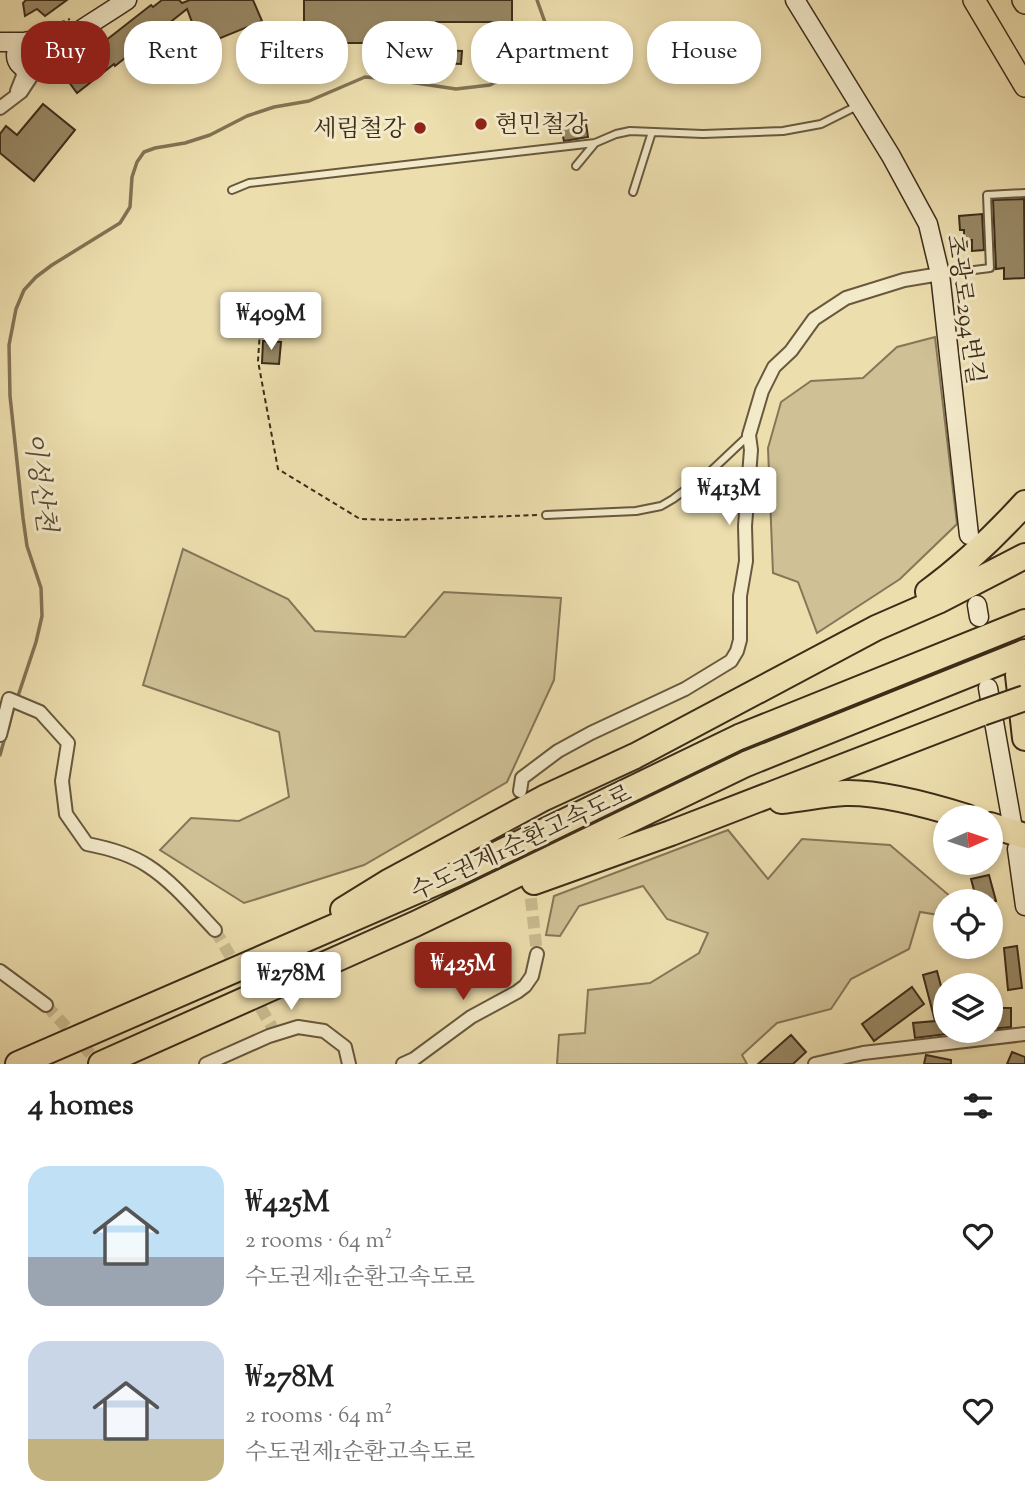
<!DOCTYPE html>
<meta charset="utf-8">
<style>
body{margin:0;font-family:"Sorts Mill Goudy","Noto Serif KR",serif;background:#f2f2f2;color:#222;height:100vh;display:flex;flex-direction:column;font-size:26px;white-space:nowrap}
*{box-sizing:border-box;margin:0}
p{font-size:23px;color:#767676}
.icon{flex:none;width:38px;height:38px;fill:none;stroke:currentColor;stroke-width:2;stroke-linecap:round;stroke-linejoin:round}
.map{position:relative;height:1064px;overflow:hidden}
.side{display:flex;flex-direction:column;background:#fff;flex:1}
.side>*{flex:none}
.banner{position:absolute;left:21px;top:21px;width:984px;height:63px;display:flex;gap:14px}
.needle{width:46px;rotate:87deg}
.controls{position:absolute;left:933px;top:805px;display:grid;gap:14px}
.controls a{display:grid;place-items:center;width:70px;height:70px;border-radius:50%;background:#fff;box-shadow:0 4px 10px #0003;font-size:35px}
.price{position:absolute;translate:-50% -60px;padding:0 16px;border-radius:7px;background:#fff;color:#222;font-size:23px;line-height:46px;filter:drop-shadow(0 2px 4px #0008)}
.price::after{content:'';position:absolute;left:50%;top:42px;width:21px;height:16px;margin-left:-10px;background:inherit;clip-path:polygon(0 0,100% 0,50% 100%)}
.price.active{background:#8f2418;color:#fff}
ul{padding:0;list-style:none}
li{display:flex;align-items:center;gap:21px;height:175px;padding:0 28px}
li span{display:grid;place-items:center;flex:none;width:196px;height:140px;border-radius:21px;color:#555}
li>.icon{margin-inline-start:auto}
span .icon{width:84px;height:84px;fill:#fffc;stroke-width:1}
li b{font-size:30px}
h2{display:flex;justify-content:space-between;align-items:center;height:84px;padding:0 28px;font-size:30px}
.pill{padding:0 24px;border-radius:28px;background:#fff;box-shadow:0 4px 10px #0003;font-size:24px;line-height:63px}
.pill.active{background:#8f2418;color:#fff}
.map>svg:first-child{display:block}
</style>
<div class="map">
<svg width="1025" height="1064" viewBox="0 0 1025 1064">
<rect width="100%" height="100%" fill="#eddeae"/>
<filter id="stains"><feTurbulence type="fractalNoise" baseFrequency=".00286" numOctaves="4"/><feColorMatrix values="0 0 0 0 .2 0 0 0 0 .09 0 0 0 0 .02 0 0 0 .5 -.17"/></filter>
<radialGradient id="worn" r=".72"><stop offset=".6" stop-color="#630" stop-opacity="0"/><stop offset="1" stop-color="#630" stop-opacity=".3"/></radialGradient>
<!-- green -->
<path fill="#cfc095" stroke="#867657" stroke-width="2" d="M 935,337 L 957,524 L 900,579 L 817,633 L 798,582 L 773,573 L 768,448 L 781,402 L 811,381 L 863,378 L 897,347 Z
M 183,549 L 288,599 L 315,631 L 405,637 L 444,592 L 561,598 L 554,680 L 507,782 L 364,865 L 244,903 L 160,850 L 191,818 L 239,821 L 289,797 L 279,732 L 143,685 Z
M 728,830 L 768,879 L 802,839 L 890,845 L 951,897 L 950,901 L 945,901 L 945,916 L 920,912 L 909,949 L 851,979 L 831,1009 L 777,1023 L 742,1055 L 747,1064 L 557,1064 L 559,1035 L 585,1033 L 588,990 L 650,983 L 699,953 L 708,933 L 667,919 L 643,886 L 579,906 L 560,936 L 546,935 L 554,896 Z"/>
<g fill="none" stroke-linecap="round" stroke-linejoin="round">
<!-- stream -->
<path stroke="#827354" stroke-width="3.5" d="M 17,699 L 36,642 L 42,616 L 41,588 L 27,546 L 23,518 L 10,396 L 9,345 L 16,309 L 24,290 L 36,277 L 52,265 L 120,223 L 130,207 L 132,177 L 137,162 L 144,152 L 155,148 L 185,143 L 210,135 L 247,116 L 274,107 L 309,101 L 365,77 L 389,79 L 456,89 L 490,85 L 514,73 L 539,53 L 546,42 L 547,28 L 537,0
M 8,729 L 14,706
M 0,755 L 5,737"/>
</g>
<!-- building -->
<path fill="#988966" stroke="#3c2d19" stroke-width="2" d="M 26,0 L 67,0 L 45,16 L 37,9 L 25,16 L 23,3 Z
M 162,0 L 179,0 L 182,3 L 190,0 L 253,0 L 262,21 L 201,46 L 187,9 L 115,66 L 114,64 L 77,93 L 63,74 L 151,5 L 153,7 Z
M 304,0 L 512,0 L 512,22 L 436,22 L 436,43 L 404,43 L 405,67 L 368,68 L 367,43 L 304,43 Z
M 434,50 L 462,51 L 461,64 L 434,63 Z
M 43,104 L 75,130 L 34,181 L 0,153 L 0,134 L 6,126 L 17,135 Z
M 586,124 L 588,137 L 564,141 L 561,128 Z
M 1024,199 L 1025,278 L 1004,279 L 1004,268 L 996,269 L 993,200 Z
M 982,214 L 984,250 L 972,251 L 972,240 L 964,240 L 964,230 L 960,230 L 959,216 Z
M 263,341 L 281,342 L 279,364 L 262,363 Z
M 989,875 L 996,901 L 977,901 L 971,879 Z
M 1017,946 L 1022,988 L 1008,990 L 1004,948 Z
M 937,971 L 945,1001 L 945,1032 L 947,1034 L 915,1038 L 913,1023 L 935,1021 L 923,975 Z
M 912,987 L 924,1004 L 874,1041 L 862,1024 Z
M 998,1008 L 1011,1008 L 1011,1027 L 990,1029 L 990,1017 L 999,1017 Z
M 791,1035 L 806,1052 L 793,1064 L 758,1064 Z
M 1012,1052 L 1025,1057 L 1025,1064 L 1007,1064 Z
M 926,1055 L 951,1060 L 951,1064 L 924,1064 Z"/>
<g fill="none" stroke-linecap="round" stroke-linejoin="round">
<!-- street-tunnel -->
<path stroke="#cabb90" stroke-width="12" stroke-dasharray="12 6" stroke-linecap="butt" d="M 521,809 L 537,954
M 215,930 L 276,1034
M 46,1005 L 100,1064"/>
<defs>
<path id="lane" d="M 576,166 L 595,143
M 232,190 L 249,183 L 595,143 L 616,134 L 630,131 L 703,134 L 783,131 L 821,124 L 857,106
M 633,192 L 652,132
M 943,274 L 990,268 L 987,195 L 1025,193
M 546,515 L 636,511 L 661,506 L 673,499 L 712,470 L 748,436"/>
<path id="street" d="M 17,91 L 23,76 L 21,65
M 0,108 L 21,92 L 38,66
M 0,735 L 9,699 L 40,712 L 68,743 L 62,781 L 66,814 L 87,844 C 108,848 130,854 148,866 C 173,882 195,909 215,930
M 520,791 L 522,778 L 558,751 L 591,733 L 685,689 L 731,661 L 737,651 L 740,640 L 740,596 L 746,561 L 745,526 L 751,450 L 749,435 L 762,391 L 774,367 L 791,351 L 814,319 L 846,298 L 904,280 L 940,274
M 0,971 L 46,1005
M 206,1064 L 269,1036 L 298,1027 L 324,1031 L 345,1047 L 349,1064
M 403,1064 L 414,1059 L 471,1017 L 517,992 L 525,986 L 532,976 L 537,954
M 815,1064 L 863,1053 L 1025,1034"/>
<path id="secondary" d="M 795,0 L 891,156 L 928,224 L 940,274 L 969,535
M16 55a14 14 0 1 1 28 0a14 14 0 1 1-28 0Z
M 0,42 L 24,42
M 43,58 C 69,35 99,19 127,0
M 977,605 L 979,617
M 988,688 L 1012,823
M 1017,849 L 1025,906"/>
<path id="primary" d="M 974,0 L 1025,86
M 1023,0 L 1025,3"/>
<path id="highway" d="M 928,592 C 965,565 994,537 1025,503
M 1018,675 L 1025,738
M 781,801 C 802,799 824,794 845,793 C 882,792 932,806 967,817
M 990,825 L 1025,836
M 534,882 L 671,833 L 982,713
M 343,910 L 390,881 L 544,798 L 635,756 L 876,628 L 938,601 L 1025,556
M 18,1064 L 456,874 L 739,737 L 1025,622
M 101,1064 L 415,924 L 746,764 L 1025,652"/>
</defs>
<!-- lane casing -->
<use href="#lane" stroke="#68593e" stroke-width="10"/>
<!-- street casing -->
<use href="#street" stroke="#68593e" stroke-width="16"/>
<!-- secondary casing -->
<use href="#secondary" stroke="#3c2d19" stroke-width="21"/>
<!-- primary casing -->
<use href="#primary" stroke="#3c2d19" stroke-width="24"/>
<!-- highway casing -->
<use href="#highway" stroke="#3c2d19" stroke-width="28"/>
<!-- path -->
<path stroke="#3c2d19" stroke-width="2" stroke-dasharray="5 3.5" stroke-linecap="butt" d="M 36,31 L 70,19
M 260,331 L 258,361 L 278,469 L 360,519 L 398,520 L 538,515"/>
<!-- lane -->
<use href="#lane" stroke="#f3eaca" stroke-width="6"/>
<!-- street -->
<use href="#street" stroke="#f3eaca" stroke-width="12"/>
<!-- secondary -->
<use href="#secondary" stroke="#f3eaca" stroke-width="18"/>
<!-- primary -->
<use href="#primary" stroke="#eddeae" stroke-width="21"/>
<!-- highway -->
<use href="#highway" stroke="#eddeae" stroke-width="24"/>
<defs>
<path id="highway-bridge" d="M 982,713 L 1025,698"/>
</defs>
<!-- highway-bridge casing -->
<use href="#highway-bridge" stroke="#3c2d19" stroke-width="28" stroke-linecap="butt"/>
<!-- highway-bridge -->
<use href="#highway-bridge" stroke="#eddeae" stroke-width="24"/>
</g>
<!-- markers -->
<g fill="#8f2418" stroke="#f3eaca" stroke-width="2.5">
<circle cx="481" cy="124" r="7"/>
<circle cx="420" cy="128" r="7"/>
</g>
<g text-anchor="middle" stroke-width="6" stroke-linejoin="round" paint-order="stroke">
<!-- poi labels -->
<g font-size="24" fill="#3c2d19" stroke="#f3eaca" text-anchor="start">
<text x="495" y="132">현민철강</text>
<text x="406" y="136" text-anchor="end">세림철강</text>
</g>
<!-- street labels -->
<g font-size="24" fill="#3c2d19" stroke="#f3eaca">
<text transform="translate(966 309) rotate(82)" y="8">초광로294번길</text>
<text transform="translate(521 842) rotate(-25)" y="8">수도권제1순환고속도로</text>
</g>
<!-- water labels -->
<g font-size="26" font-style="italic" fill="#594a32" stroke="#f3eaca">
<text transform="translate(41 482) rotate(82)" y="9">이성산천</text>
</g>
</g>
<rect width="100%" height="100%" filter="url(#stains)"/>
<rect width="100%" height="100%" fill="url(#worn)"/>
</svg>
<div class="controls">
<a><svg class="needle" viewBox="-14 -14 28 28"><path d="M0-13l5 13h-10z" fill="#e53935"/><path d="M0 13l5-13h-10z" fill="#767676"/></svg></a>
<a><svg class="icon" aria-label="locate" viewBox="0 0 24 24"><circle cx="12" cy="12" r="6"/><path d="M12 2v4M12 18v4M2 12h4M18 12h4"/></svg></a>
<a><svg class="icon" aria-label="layers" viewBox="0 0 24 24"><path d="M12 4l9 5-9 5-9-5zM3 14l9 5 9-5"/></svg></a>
</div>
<b class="price" style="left:271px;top:352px">₩409M</b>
<b class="price" style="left:729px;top:527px">₩413M</b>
<b class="price active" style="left:463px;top:1002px">₩425M</b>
<b class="price" style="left:291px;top:1012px">₩278M</b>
<div class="banner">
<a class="pill active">Buy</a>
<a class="pill">Rent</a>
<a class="pill">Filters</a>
<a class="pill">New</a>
<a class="pill">Apartment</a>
<a class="pill">House</a>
</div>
</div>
<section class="side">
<h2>4 homes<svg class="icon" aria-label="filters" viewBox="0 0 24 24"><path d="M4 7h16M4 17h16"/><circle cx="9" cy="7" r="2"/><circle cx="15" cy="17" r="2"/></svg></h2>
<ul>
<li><span style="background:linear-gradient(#bfe0f5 65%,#9aa5b1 0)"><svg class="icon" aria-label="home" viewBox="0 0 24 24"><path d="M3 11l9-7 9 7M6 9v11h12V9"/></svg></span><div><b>₩425M</b><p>2 rooms · 64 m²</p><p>수도권제1순환고속도로</p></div><svg class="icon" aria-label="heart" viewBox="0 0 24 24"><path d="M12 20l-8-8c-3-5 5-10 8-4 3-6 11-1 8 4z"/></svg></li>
<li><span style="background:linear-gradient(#c9d6e8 70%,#c2b280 0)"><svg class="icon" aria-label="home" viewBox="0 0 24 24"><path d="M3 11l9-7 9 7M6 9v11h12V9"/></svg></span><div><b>₩278M</b><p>2 rooms · 64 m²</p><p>수도권제1순환고속도로</p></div><svg class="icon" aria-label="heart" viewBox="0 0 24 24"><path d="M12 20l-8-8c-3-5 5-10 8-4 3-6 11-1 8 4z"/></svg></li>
</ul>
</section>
